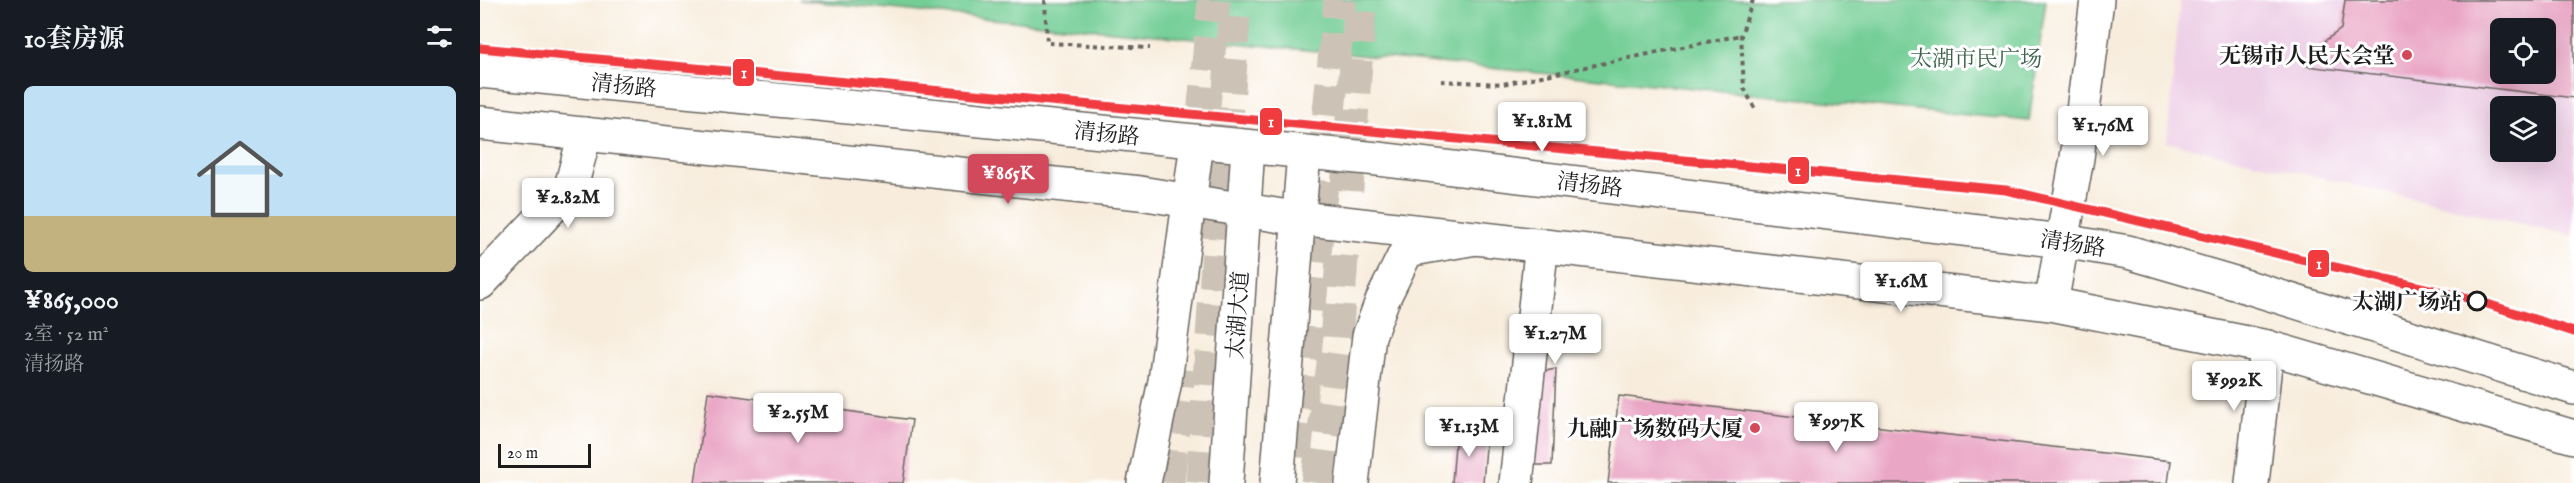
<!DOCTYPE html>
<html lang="zh">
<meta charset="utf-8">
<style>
body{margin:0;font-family:"IM FELL English","Noto Serif SC",serif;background:#20242c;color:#f1f3f6;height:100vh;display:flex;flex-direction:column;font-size:22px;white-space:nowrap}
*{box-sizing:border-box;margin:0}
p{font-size:20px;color:#9ea1a6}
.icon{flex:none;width:33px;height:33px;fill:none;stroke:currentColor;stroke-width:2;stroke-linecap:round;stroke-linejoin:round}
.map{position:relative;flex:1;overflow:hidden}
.details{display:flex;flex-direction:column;background:#171b24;width:480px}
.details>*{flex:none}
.tools{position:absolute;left:2010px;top:18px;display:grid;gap:12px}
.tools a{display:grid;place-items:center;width:66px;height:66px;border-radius:9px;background:#171b24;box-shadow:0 6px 24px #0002;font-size:30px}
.scale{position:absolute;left:18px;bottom:15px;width:93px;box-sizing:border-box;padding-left:6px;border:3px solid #1c1c1c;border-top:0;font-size:16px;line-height:21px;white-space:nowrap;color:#1c1c1c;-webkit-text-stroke:4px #fff;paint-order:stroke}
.price{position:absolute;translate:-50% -51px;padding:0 14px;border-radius:6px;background:#fff;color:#222;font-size:20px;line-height:39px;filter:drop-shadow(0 2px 3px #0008)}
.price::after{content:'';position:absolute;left:50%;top:36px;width:18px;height:14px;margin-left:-9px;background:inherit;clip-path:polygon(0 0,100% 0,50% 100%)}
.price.current{background:#d1495b;color:#fff}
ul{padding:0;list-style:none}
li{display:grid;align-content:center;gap:12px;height:318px;padding:0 24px}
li+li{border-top:2px solid #363941}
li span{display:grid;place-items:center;height:186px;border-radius:9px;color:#555}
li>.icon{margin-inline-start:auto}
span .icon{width:108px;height:108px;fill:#fffc;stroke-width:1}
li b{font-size:26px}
h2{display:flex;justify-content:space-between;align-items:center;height:72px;padding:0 24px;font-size:26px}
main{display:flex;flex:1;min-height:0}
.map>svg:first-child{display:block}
</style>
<main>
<section class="details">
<h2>10套房源<svg class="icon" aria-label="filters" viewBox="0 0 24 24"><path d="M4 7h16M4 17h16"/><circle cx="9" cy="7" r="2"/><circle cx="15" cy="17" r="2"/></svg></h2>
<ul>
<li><span style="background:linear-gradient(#bfe0f5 70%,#c2b280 0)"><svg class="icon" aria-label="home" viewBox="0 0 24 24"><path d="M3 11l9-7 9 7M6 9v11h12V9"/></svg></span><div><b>¥865,000</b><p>2室 · 52 m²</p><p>清扬路</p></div></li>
</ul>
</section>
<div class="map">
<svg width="2094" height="483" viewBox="0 0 2094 483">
<rect width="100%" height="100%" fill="#fff"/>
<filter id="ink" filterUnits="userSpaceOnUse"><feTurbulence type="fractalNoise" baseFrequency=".0167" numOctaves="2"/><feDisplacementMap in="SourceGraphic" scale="12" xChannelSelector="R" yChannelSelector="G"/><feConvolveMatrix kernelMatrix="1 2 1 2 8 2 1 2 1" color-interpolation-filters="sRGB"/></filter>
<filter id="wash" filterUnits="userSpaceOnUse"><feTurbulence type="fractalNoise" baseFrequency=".008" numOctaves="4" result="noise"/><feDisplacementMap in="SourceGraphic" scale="24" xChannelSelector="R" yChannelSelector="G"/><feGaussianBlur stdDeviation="1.35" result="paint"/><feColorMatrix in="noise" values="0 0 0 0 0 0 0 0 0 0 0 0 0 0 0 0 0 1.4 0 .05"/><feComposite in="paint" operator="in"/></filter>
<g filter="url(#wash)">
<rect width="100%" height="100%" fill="#f8eddd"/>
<!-- built -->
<path fill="#eed0e7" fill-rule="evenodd" d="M 1700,0 L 2094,0 L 2094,236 L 1687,142 ZM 2020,28 L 2066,28 L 2066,74 L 2020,74 ZM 2020,106 L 2066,106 L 2066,152 L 2020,152 Z"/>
<!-- green -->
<path fill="#73ce95" stroke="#487558" stroke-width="1.5" d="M 319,0 L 1566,0 L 1549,121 Z"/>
<g id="blocks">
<!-- building -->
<path fill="#eaa6c5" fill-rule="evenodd" d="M 1865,0 L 2094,0 L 2094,98 L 1826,66 L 1842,43 L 1861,29 ZM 2020,28 L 2066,28 L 2066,74 L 2020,74 Z
M 1076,369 L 1072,465 L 1052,465 L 1061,372 Z
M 228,392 L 432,420 L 423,483 L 215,483 Z
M 1139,396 L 1691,461 L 1688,483 L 1128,483 Z
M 976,432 L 1007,435 L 1003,483 L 972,483 Z"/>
</g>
</g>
<g filter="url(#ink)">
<use href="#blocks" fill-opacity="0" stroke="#696560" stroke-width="1.5"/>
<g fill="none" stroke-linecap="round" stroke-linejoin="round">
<!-- trunk-tunnel -->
<path stroke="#ccc3b6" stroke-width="33" stroke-dasharray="33 16" stroke-linecap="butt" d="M 718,168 L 734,0
M 815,457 L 860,0
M 688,483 L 699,369
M 722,483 L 754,17
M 837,483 L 856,342 L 880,7"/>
<defs>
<path id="minor" d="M 0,283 L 91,187 L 105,134
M 1036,483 L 1060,261 L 1060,245
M 1772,483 L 1787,347"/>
<path id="tertiary" d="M 1571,304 L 1597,158 L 1617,0"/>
<path id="secondary" d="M 0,71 L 898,159 L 1582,241 L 1648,252 L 1758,284 L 2094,388
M 0,123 L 660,193 L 802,216 L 1571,304 L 1787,347 L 2094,437"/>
<path id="primary" d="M 664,483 L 685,381 L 717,143
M 746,483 L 768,147
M 797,483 L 824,153
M 872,483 L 889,336 L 902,301 L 927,250 L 996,238"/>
</defs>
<!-- minor casing -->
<use href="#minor" stroke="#696560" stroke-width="36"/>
<!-- tertiary casing -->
<use href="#tertiary" stroke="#696560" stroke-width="36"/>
<!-- secondary casing -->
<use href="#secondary" stroke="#696560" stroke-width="36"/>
<!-- primary casing -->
<use href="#primary" stroke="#696560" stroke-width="36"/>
<!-- path -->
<path stroke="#696560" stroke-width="4" stroke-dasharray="4.5 4.5" stroke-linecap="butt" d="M 565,0 L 567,43 L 670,48
M 1273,0 L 1261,35 L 1264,88 L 1276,111
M 961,81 L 1023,84 L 1261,35"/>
<!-- minor -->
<use href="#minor" stroke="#fff" stroke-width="33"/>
<!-- tertiary -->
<use href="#tertiary" stroke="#fff" stroke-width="33"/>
<!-- secondary -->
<use href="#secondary" stroke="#fff" stroke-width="33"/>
<!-- primary -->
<use href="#primary" stroke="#fff" stroke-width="33"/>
<defs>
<path id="metro-1" d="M 0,48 L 1526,190 L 1992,299 L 2094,332"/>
</defs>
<!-- metro-1 casing -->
<use href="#metro-1" stroke="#fff" stroke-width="14"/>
<!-- metro-1 -->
<use href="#metro-1" stroke="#f03b3f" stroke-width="9"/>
</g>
</g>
<!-- markers -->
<g fill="#d1495b" stroke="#fff" stroke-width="2">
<circle cx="1927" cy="55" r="6"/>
<circle cx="1275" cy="428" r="6"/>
</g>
<circle fill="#fff" stroke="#1c1c1c" stroke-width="3" cx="1997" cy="301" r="9"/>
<g text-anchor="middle" stroke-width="6" stroke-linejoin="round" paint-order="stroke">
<!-- poi labels -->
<g font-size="22" font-weight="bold" fill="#1c1c1c" stroke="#fff" text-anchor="end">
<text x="1915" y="63">无锡市人民大会堂</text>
<text x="1263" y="436">九融广场数码大厦</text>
</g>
<!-- park labels -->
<g font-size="22" fill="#3f634c" stroke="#fff">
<text x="1496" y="66">太湖市民广场</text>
</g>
<!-- street labels -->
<g font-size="22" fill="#1c1c1c" stroke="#fff">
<text transform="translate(144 85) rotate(6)" y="8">清扬路</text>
<text transform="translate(627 133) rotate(6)" y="8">清扬路</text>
<text transform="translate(1110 184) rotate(7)" y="8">清扬路</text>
<text transform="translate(1593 243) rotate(9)" y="8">清扬路</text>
<text transform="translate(757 315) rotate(-86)" y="8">太湖大道</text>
</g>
<!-- stop labels -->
<g font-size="22" font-weight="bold" fill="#1c1c1c" stroke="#fff" text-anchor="end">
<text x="1982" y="309">太湖广场站</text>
</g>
</g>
<g stroke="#fff" stroke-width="2">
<rect x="252" y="58" width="23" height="29" rx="6" fill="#f03b3f"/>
<rect x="779" y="107" width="24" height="29" rx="6" fill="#f03b3f"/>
<rect x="1307" y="156" width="23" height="29" rx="6" fill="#f03b3f"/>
<rect x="1827" y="249" width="23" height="29" rx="6" fill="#f03b3f"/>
</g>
<g font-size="16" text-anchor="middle" font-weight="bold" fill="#fff">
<text x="264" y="78">1</text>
<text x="791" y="127">1</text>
<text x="1318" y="176">1</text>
<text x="1839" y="269">1</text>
</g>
</svg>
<div class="tools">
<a><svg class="icon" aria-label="locate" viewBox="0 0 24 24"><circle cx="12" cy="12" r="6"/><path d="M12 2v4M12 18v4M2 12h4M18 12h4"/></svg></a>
<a><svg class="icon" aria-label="layers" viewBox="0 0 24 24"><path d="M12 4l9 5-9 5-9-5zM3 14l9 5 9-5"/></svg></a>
</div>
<div class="scale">20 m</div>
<b class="price" style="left:1062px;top:153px">¥1.81M</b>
<b class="price" style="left:1623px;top:157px">¥1.76M</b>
<b class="price current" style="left:528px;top:205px">¥865K</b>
<b class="price" style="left:88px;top:229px">¥2.82M</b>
<b class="price" style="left:1421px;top:313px">¥1.6M</b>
<b class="price" style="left:1075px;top:365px">¥1.27M</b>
<b class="price" style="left:1754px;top:412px">¥992K</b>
<b class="price" style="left:318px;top:444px">¥2.55M</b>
<b class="price" style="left:1356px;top:453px">¥997K</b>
<b class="price" style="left:989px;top:458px">¥1.13M</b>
</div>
</main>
